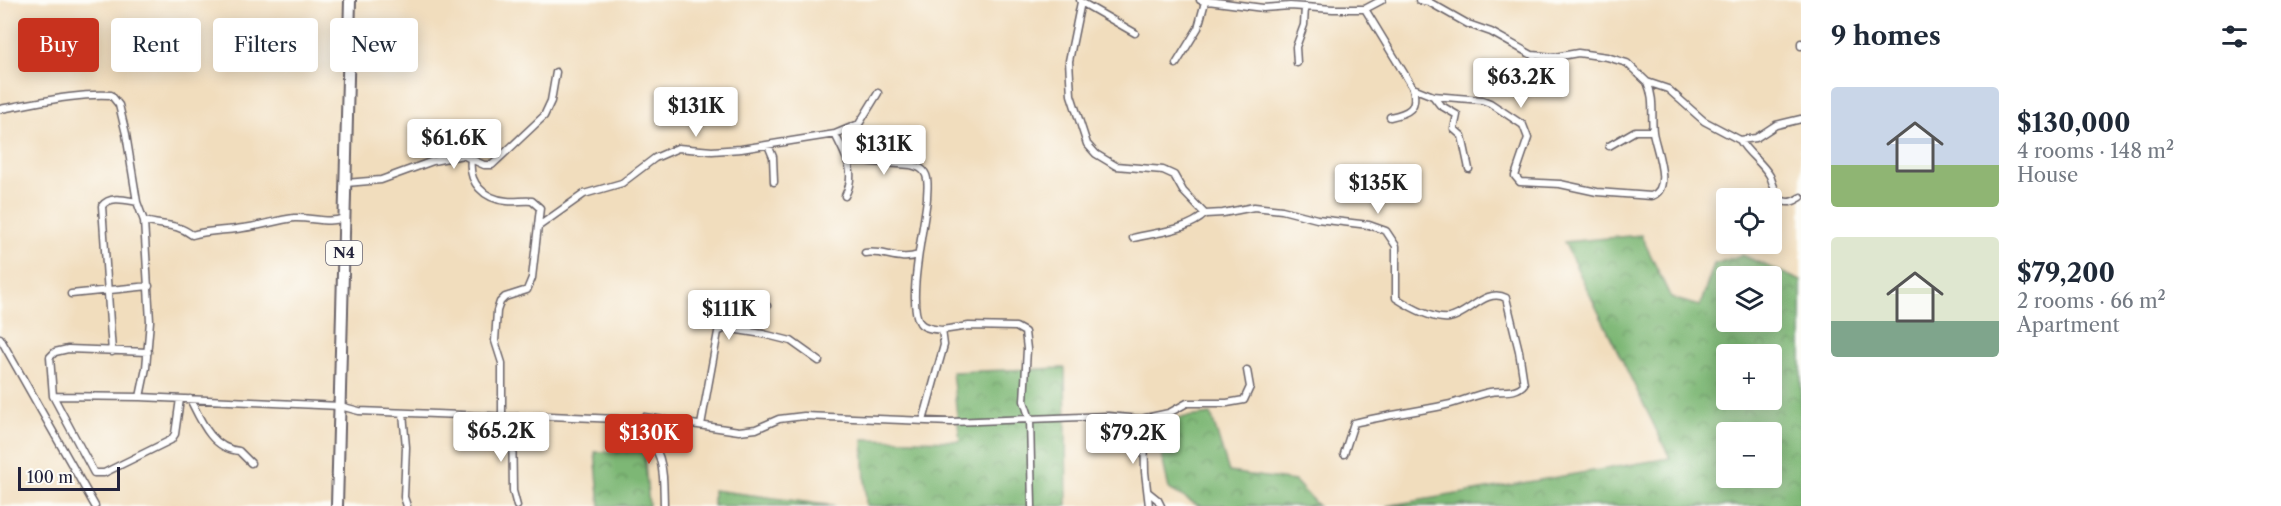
<!DOCTYPE html>
<meta charset="utf-8">
<style>
body{margin:0;font-family:"Libre Caslon Text",serif;background:#f6f6f7;color:#1f2937;height:100vh;display:flex;flex-direction:column;font-size:22px;white-space:nowrap}
*{box-sizing:border-box;margin:0}
p{font-size:20px;color:#747a83}
.icon{flex:none;width:33px;height:33px;fill:none;stroke:currentColor;stroke-width:2;stroke-linecap:round;stroke-linejoin:round}
.map{position:relative;flex:1;overflow:hidden}
.details{display:flex;flex-direction:column;background:#fff;width:480px}
.details>*{flex:none}
.hud{position:absolute;left:18px;top:18px;width:570px;height:54px;display:flex;gap:12px}
.controls{position:absolute;left:1716px;top:188px;display:grid;gap:12px}
.controls a{display:grid;place-items:center;width:66px;height:66px;border-radius:6px;background:#fff;box-shadow:0 3px 15px #0003;font-size:30px}
.scale{position:absolute;left:18px;bottom:15px;width:102px;box-sizing:border-box;padding-left:6px;border:3px solid #22223b;border-top:0;font-size:16px;line-height:21px;white-space:nowrap;color:#22223b;-webkit-text-stroke:4px #fdfcf7;paint-order:stroke}
.price{position:absolute;translate:-50% -51px;padding:0 14px;border-radius:6px;background:#fff;color:#222;font-size:20px;line-height:39px;filter:drop-shadow(0 2px 3px #0008)}
.price::after{content:'';position:absolute;left:50%;top:36px;width:18px;height:14px;margin-left:-9px;background:inherit;clip-path:polygon(0 0,100% 0,50% 100%)}
.price.on{background:#c8321e;color:#fff}
ul{padding:0;list-style:none}
li{display:flex;align-items:center;gap:18px;height:150px;padding:0 30px}
li span{display:grid;place-items:center;flex:none;width:168px;height:120px;border-radius:6px;color:#555}
li>.icon{margin-inline-start:auto}
span .icon{width:72px;height:72px;fill:#fffc;stroke-width:1}
li b{font-size:26px}
h2{display:flex;justify-content:space-between;align-items:center;height:72px;padding:0 30px;font-size:26px}
.pill{padding:0 21px;border-radius:6px;background:#fff;box-shadow:0 3px 15px #0003;font-size:21px;line-height:54px}
.pill.on{background:#c8321e;color:#fff}
main{display:flex;flex:1;min-height:0}
.map>svg:first-child{display:block}
</style>
<main>
<div class="map">
<svg width="1801" height="506" viewBox="0 0 1801 506">
<defs>
<pattern id="forest-crowns" width="20" height="18" patternUnits="userSpaceOnUse" patternTransform="scale(1.5)"><rect width="20" height="18" fill="#7db775"/><path d="M2 6a3 3 0 1 1 6 0M12 15a3 3 0 1 1 6 0" fill="none" stroke="#669461"/></pattern>
</defs>
<rect width="100%" height="100%" fill="#fdfcf7"/>
<filter id="ink" filterUnits="userSpaceOnUse"><feTurbulence type="fractalNoise" baseFrequency=".0167" numOctaves="2"/><feDisplacementMap in="SourceGraphic" scale="12" xChannelSelector="R" yChannelSelector="G"/><feConvolveMatrix kernelMatrix="1 2 1 2 8 2 1 2 1" color-interpolation-filters="sRGB"/></filter>
<filter id="wash" filterUnits="userSpaceOnUse"><feTurbulence type="fractalNoise" baseFrequency=".008" numOctaves="4" result="noise"/><feDisplacementMap in="SourceGraphic" scale="24" xChannelSelector="R" yChannelSelector="G"/><feGaussianBlur stdDeviation="1.35" result="paint"/><feColorMatrix in="noise" values="0 0 0 0 0 0 0 0 0 0 0 0 0 0 0 0 0 1.4 0 .05"/><feComposite in="paint" operator="in"/></filter>
<g filter="url(#wash)">
<rect width="100%" height="100%" fill="#f1ddbd"/>
<!-- forest -->
<path fill="url(#forest-crowns)" stroke="#506c58" stroke-width="1.5" fill-rule="evenodd" d="M 1641,235 L 1671,298 L 1700,306 L 1714,264 L 1742,255 L 1801,281 L 1801,506 L 1386,506 L 1670,458 L 1564,242 ZM 1726,276 L 1772,276 L 1772,321 L 1726,321 ZM 1726,354 L 1772,354 L 1772,399 L 1726,399 ZM 1726,432 L 1772,432 L 1772,477 L 1726,477 Z
M 1065,368 L 1067,506 L 866,506 L 863,439 L 960,441 L 952,372 Z
M 1211,414 L 1229,472 L 1295,481 L 1318,506 L 1199,506 L 1169,489 L 1154,421 Z
M 595,452 L 644,452 L 649,506 L 600,506 Z
M 713,490 L 836,506 L 713,506 Z"/>
</g>
<g filter="url(#ink)">
<g fill="none" stroke-linecap="round" stroke-linejoin="round">
<defs>
<path id="minor" d="M 1080,0 L 1081,2 L 1069,61 L 1071,95 L 1087,144 L 1096,154 L 1116,166 L 1163,170 L 1174,175 L 1183,191 L 1205,214 L 1223,213 L 1254,207 L 1282,210 L 1317,219 L 1369,225 L 1386,231 L 1396,246 L 1396,298 C 1410,307 1433,320 1449,318 C 1468,315 1486,287 1506,298 L 1519,351 L 1524,384 C 1516,394 1502,390 1490,392 C 1474,395 1461,402 1446,405 C 1415,412 1385,415 1354,423 L 1344,454
M 1200,0 L 1263,8 L 1290,6 L 1333,9 L 1365,9 L 1382,0
M 1419,0 L 1429,2 L 1468,24 L 1491,32 L 1532,55 L 1555,57 L 1578,53 L 1607,57 L 1627,63 L 1647,82 L 1668,89 L 1704,121 L 1740,140 L 1756,138 L 1776,125 L 1801,119
M 1081,2 L 1135,33
M 1365,9 L 1413,88 C 1418,109 1409,113 1390,117
M 1801,43 L 1801,46
M 1297,63 L 1296,47 L 1304,25 L 1305,7
M 1176,64 L 1198,28 L 1205,2
M 1413,88 L 1433,96 L 1440,105 L 1457,115 L 1454,129 L 1462,136 L 1469,169
M 1433,96 L 1482,100 L 1490,103 L 1523,125 L 1528,138 L 1515,176 L 1520,182 L 1560,184 L 1597,192 L 1651,196 C 1674,190 1655,147 1653,132 C 1651,114 1655,99 1647,82
M 0,109 C 37,103 74,93 111,95 L 119,105 L 126,134 L 137,202 L 144,221 L 150,321 L 146,368 L 140,397
M 835,134 C 846,157 857,172 845,196
M 1740,140 C 1748,154 1762,162 1770,176 C 1773,183 1776,198 1783,201 C 1790,204 1796,200 1801,197
M 768,145 L 773,157 L 774,182
M 1609,146 L 1635,131 L 1653,131
M 471,159 L 484,165 L 492,165 L 544,116 L 551,101 L 556,72
M 847,160 L 911,165 C 918,167 923,168 926,175 C 929,182 927,190 927,198 C 925,224 906,303 920,323 C 925,329 934,329 942,330 L 944,345 L 923,421
M 346,183 L 381,180 L 433,161 L 463,155 L 471,159 C 468,183 484,199 507,201 C 516,202 524,200 532,201 L 540,208 L 532,278 L 527,290 L 505,297 L 500,302 L 497,311 L 495,341 L 502,363 L 502,415
M 144,221 C 161,226 177,223 192,235 C 209,230 226,231 243,228 C 260,226 277,220 294,218 C 311,217 328,224 344,218
M 539,226 L 584,194 L 622,183 L 655,158 L 678,148 L 712,151 L 741,149 L 835,134 L 859,124 L 878,93
M 1133,238 C 1156,232 1187,231 1205,214
M 865,253 C 884,250 899,262 918,255
M 71,294 L 149,286
M 942,330 L 969,326 L 1016,327 L 1025,332 L 1027,349 L 1024,401 L 1030,419 L 1032,506
M 749,331 C 751,317 754,312 767,306
M 0,338 L 95,506
M 112,352 L 102,206 C 110,195 126,200 137,202
M 148,352 L 68,349 L 55,352 L 50,357 L 53,396 L 94,473 L 104,473 L 171,440 L 175,434 L 180,399
M 53,396 L 140,397 L 340,406 L 359,411 L 512,417 L 550,416 L 617,419 L 635,423 L 644,417 L 739,431 L 756,429 L 779,419 L 804,416 L 951,422 L 1108,416 L 1141,419 L 1169,413 L 1187,403 L 1227,403 L 1244,400 L 1250,387 L 1247,370
M 190,399 C 201,421 212,449 239,451 L 251,463
M 403,413 L 406,447 L 404,497 L 407,506
M 512,417 L 513,491 L 517,506
M 1141,419 L 1144,426 L 1145,472 L 1149,506
M 635,423 C 665,450 663,468 664,506
M 701,425 L 718,332 L 725,328 L 763,334 L 791,341 L 819,361
M 1148,492 L 1158,500 L 1161,506"/>
<path id="trunk" d="M 337,506 L 350,0"/>
</defs>
<!-- minor casing -->
<use href="#minor" stroke="#6a6368" stroke-width="9"/>
<!-- trunk casing -->
<use href="#trunk" stroke="#6a6368" stroke-width="14"/>
<!-- minor -->
<use href="#minor" stroke="#fff" stroke-width="6"/>
<!-- trunk -->
<use href="#trunk" stroke="#fff" stroke-width="10"/>
</g>
</g>
<g text-anchor="middle" stroke-width="5" stroke-linejoin="round" paint-order="stroke">
<!-- shield labels -->
<rect fill="#fdfcf7" stroke="#646373" stroke-width="1.5" x="326" y="241" width="36" height="24" rx="4.5"/>
<g font-size="15" font-weight="bold" fill="#22223b">
<text x="344" y="258">N4</text>
</g>
</g>
</svg>
<div class="controls">
<a><svg class="icon" aria-label="locate" viewBox="0 0 24 24"><circle cx="12" cy="12" r="6"/><path d="M12 2v4M12 18v4M2 12h4M18 12h4"/></svg></a>
<a><svg class="icon" aria-label="layers" viewBox="0 0 24 24"><path d="M12 4l9 5-9 5-9-5zM3 14l9 5 9-5"/></svg></a>
<a>+</a>
<a>−</a>
</div>
<div class="scale">100 m</div>
<b class="price" style="left:1521px;top:109px">$63.2K</b>
<b class="price" style="left:696px;top:138px">$131K</b>
<b class="price" style="left:454px;top:170px">$61.6K</b>
<b class="price" style="left:884px;top:176px">$131K</b>
<b class="price" style="left:1378px;top:215px">$135K</b>
<b class="price" style="left:729px;top:341px">$111K</b>
<b class="price" style="left:501px;top:463px">$65.2K</b>
<b class="price on" style="left:649px;top:465px">$130K</b>
<b class="price" style="left:1133px;top:465px">$79.2K</b>
<div class="hud">
<a class="pill on">Buy</a>
<a class="pill">Rent</a>
<a class="pill">Filters</a>
<a class="pill">New</a>
</div>
</div>
<section class="details">
<h2>9 homes<svg class="icon" aria-label="filters" viewBox="0 0 24 24"><path d="M4 7h16M4 17h16"/><circle cx="9" cy="7" r="2"/><circle cx="15" cy="17" r="2"/></svg></h2>
<ul>
<li><span style="background:linear-gradient(#c9d6e8 65%,#8fb573 0)"><svg class="icon" aria-label="home" viewBox="0 0 24 24"><path d="M3 11l9-7 9 7M6 9v11h12V9"/></svg></span><div><b>$130,000</b><p>4 rooms · 148 m²</p><p>House</p></div></li>
<li><span style="background:linear-gradient(#dfe7d0 70%,#7fa58c 0)"><svg class="icon" aria-label="home" viewBox="0 0 24 24"><path d="M3 11l9-7 9 7M6 9v11h12V9"/></svg></span><div><b>$79,200</b><p>2 rooms · 66 m²</p><p>Apartment</p></div></li>
</ul>
</section>
</main>
